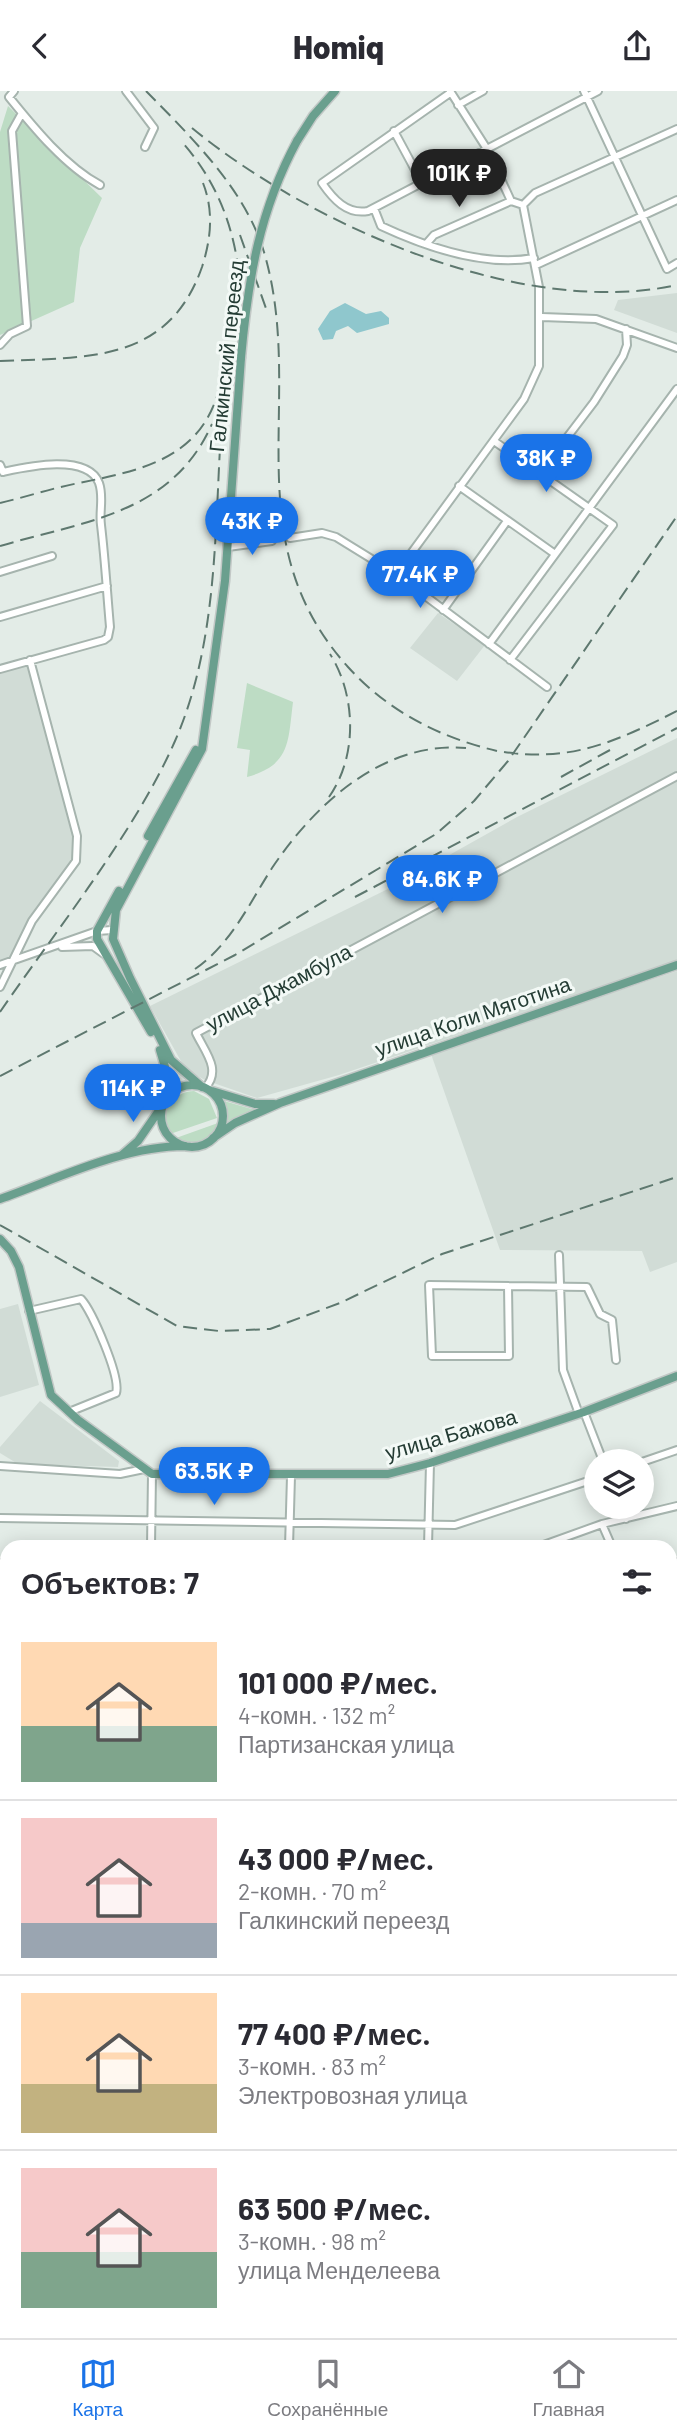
<!DOCTYPE html>
<html lang="ru">
<meta charset="utf-8">
<style>
body{margin:0;font-family:Barlow,sans-serif;background:#f7f7f7;color:#2b2b33;height:100vh;display:flex;flex-direction:column;font-size:26px;white-space:nowrap}
*{box-sizing:border-box;margin:0}
p{font-size:23px;color:#7c7c81}
.icon{flex:none;width:38px;height:38px;fill:none;stroke:currentColor;stroke-width:2;stroke-linecap:round;stroke-linejoin:round}
.map{position:relative;flex:1;overflow:hidden}
.panel{position:absolute;left:0px;top:1449px;width:677px;height:798px;display:flex;flex-direction:column;background:#fff;border-radius:21px 21px 0 0;box-shadow:0 4px 18px #0003}
.panel>*{flex:none}
.buttons{position:absolute;left:584px;top:1358px;display:grid;gap:14px}
.buttons a{display:grid;place-items:center;width:70px;height:70px;border-radius:50%;background:#fff;box-shadow:0 4px 18px #0003;font-size:35px}
.price{position:absolute;translate:-50% -60px;padding:0 16px;border-radius:24px;background:#1a73e8;color:#fff;font-size:23px;line-height:46px;filter:drop-shadow(0 2px 4px #0008)}
.price::after{content:'';position:absolute;left:50%;top:42px;width:21px;height:16px;margin-left:-10px;background:inherit;clip-path:polygon(0 0,100% 0,50% 100%)}
.price.active{background:#222;color:#fff}
ul{padding:0;list-style:none}
li{display:flex;align-items:center;gap:21px;height:175px;padding:0 21px}
li+li{border-top:2px solid #e1e1e2}
li span{display:grid;place-items:center;flex:none;width:196px;height:140px;border-radius:0px;color:#555}
li>.icon{margin-inline-start:auto}
span .icon{width:84px;height:84px;fill:#fffc;stroke-width:1}
li b{font-size:30px}
h2{display:flex;justify-content:space-between;align-items:center;height:84px;padding:0 21px;font-size:30px}
header{display:flex;justify-content:space-between;align-items:center;height:91px;padding:0 21px;background:#fff;font-size:32px;font-weight:800}
.menu{display:flex;justify-content:space-around;align-items:center;height:98px;border-top:2px solid #e1e1e2;background:#fff;font-size:19px;color:#7c7c81}
.menu a{display:grid;justify-items:center;gap:4px}
.menu .active{color:#1a73e8}
.map>svg:first-child{display:block}
</style>
<header><svg class="icon" aria-label="back" viewBox="0 0 24 24"><path d="M15 5l-7 7 7 7"/></svg>Homiq<svg class="icon" aria-label="share" viewBox="0 0 24 24"><path d="M12 15V3M7 8l5-5 5 5M5 13v7h14v-7"/></svg></header>
<div class="map">
<svg width="677" height="2247" viewBox="0 0 677 2247">
<rect width="100%" height="100%" fill="#e3ece7"/>
<!-- built -->
<path fill="#d1dcd6" d="M 677,202 L 677,242 L 614,219 L 618,209 Z
M 438,522 L 485,554 L 457,590 L 410,557 Z
M 29,573 L 75,746 L 75,769 L 30,830 L 13,868 L 0,872 L 0,582 Z
M 677,647 L 677,871 L 339,984 L 257,1007 L 205,989 L 186,979 L 150,915 L 394,795 L 517,726 Z
M 677,880 L 677,1171 L 650,1181 L 642,1160 L 500,1159 L 431,963 Z
M 18,1213 L 39,1294 L 0,1306 L 0,1218 Z
M 40,1310 L 119,1370 L 118,1376 L 18,1373 L 0,1362 L 0,1356 Z"/>
<!-- green -->
<path fill="#bddcc4" d="M 8,15 L 102,107 L 80,157 L 74,211 L 0,244 L 0,41 Z
M 247,592 L 293,611 C 288,650 291,674 247,686 L 250,659 L 237,657 Z
M 194,1000 L 209,1008 L 217,1027 L 170,1043 C 156,1023 171,1001 194,1000 Z
M 223,1011 L 224,1010 L 259,1020 L 228,1030 Z
M 218,1032 C 211,1051 193,1057 176,1047 Z"/>
<!-- water -->
<path fill="#8fc7cd" d="M 345,212 L 366,223 L 381,220 L 389,227 L 389,233 L 357,242 L 348,235 L 336,240 L 333,248 L 323,249 L 318,238 L 330,220 Z
M 0,1543 L 7,1548 L 7,1611 L 0,1605 Z
M 677,1827 L 677,2098 L 672,2094 L 670,2073 L 670,1828 Z
M 0,1905 L 7,1911 L 7,1969 L 0,1961 Z
M 677,2129 L 677,2247 L 659,2247 L 661,2240 L 670,2240 L 670,2144 Z"/>
<g fill="none" stroke-linecap="round" stroke-linejoin="round">
<defs>
<path id="minor" d="M 14,0 L 9,6 C 34,37 65,75 100,94
M 126,0 L 154,37 L 145,56
M 450,0 L 487,58 L 511,110 L 523,114
M 584,0 L 667,178 L 677,172
M 450,2 L 322,92 C 333,108 347,124 368,120 L 598,0
M 458,14 L 483,0
M 394,40 L 422,92
M 523,114 L 535,102 L 677,38
M 374,117 L 381,135 C 426,156 484,176 534,167
M 427,152 L 434,144 L 511,110
M 536,174 L 677,109
M 542,226 L 596,228 L 677,257
M 0,254 L 10,243 L 27,235 L 12,40 L 22,22
M 494,350 L 613,434 L 510,569
M 0,374 L 3,381 C 26,376 87,362 99,392 C 104,406 99,420 101,434 C 105,468 107,502 110,536 L 108,546 L 104,549 L 0,578
M 540,382 L 594,311 L 623,265 L 627,254 L 626,238
M 459,395 L 555,463
M 290,447 L 322,442 L 336,446 L 396,483 L 547,596
M 228,456 L 272,450
M 0,481 L 52,465
M 396,483 L 524,308 L 539,275 L 539,196 L 523,114
M 443,519 L 507,430
M 0,526 L 107,495
M 489,553 L 677,298
M 62,856 L 93,855 L 104,863
M 0,874 L 97,840 L 112,839
M 0,896 L 32,830 L 76,770 L 77,745 L 30,569
M 205,997 C 222,979 205,961 196,942 L 677,685
M 559,1164 L 563,1279 L 579,1323
M 508,1195 L 509,1265 L 432,1265 L 429,1194 L 587,1196 L 600,1223 L 612,1229 L 616,1269
M 29,1220 L 81,1208 C 92,1220 121,1286 116,1302 L 69,1321
M 584,1321 L 603,1370
M 642,1371 L 677,1359
M 0,1375 L 120,1383 L 144,1378
M 621,1416 L 626,1428
M 0,1427 L 455,1434 L 597,1387
M 602,1433 L 612,1456
M 151,1456 L 152,1383
M 289,1456 L 291,1385
M 428,1456 L 430,1372
M 538,1456 L 602,1433 L 677,1415
M 0,1472 L 7,1477
M 670,1474 L 677,1471
M 670,1519 L 677,1517
M 670,1598 L 677,1596"/>
<path id="major" d="M 297,50 L 313,25 L 335,0
M 148,745 L 196,659
M 119,800 L 97,840 L 97,848 L 151,941
M 160,959 L 168,986 L 165,1011
M161 1025a31 31 0 1 1 62 0a31 31 0 1 1-62 0Z
M 202,996 L 171,969 L 130,887 L 113,848 L 116,819 L 202,658 L 225,490 L 241,267
M 212,1000 L 255,1013 L 274,1013
M 213,1047 L 235,1032 L 280,1012 L 677,874
M 122,1064 L 138,1050 L 160,1018
M 0,1108 C 59,1087 123,1055 185,1055
M 0,1148 L 11,1160 L 19,1176 L 51,1304 L 78,1329 L 152,1383 L 388,1383 L 430,1372 L 584,1321 L 677,1285"/>
</defs>
<!-- minor casing -->
<use href="#minor" stroke="#a6b4ae" stroke-width="10"/>
<!-- major casing -->
<use href="#major" stroke="#c2c8c6" stroke-width="11"/>
<!-- minor -->
<use href="#minor" stroke="#fff" stroke-width="6"/>
<!-- major -->
<use href="#major" stroke="#6a9f8e" stroke-width="8"/>
<!-- rail -->
<path stroke="#5e786f" stroke-width="2" stroke-dasharray="14 7" stroke-linecap="butt" d="M 146,0 C 191,46 245,98 264,161 C 307,307 232,447 348,576 C 389,621 439,646 497,660
M 192,37 C 310,134 522,228 677,194
M 240,144 L 268,223
M 0,270 C 86,266 168,273 202,176 C 211,148 214,120 203,92
M 0,412 C 26,406 52,397 79,392 C 142,379 202,368 220,295
M 0,455 C 85,430 172,423 212,333
M 504,661 C 573,671 617,650 677,620
M 561,686 L 610,659
M 329,706 C 358,665 356,604 330,563
M 355,806 L 677,637
M 195,878 C 231,853 249,813 272,777 C 315,713 383,650 466,657
M 0,921 C 57,838 135,741 175,650 C 223,540 213,416 224,300 C 228,256 244,207 236,163 C 228,120 210,82 181,50
M 0,985 L 235,864 L 436,743 L 474,710 L 508,670 L 677,425
M 0,1134 L 177,1235 L 219,1240 L 270,1238 L 340,1212 L 442,1163 L 677,1086"/>
<defs>
<path id="major-bridge" d="M 241,267 C 248,189 259,120 297,50"/>
</defs>
<!-- major-bridge casing -->
<use href="#major-bridge" stroke="#c2c8c6" stroke-width="11" stroke-linecap="butt"/>
<!-- major-bridge -->
<use href="#major-bridge" stroke="#6a9f8e" stroke-width="8"/>
</g>
<g text-anchor="middle" stroke-width="6" stroke-linejoin="round" paint-order="stroke">
<!-- street labels -->
<g font-size="21" fill="#243c34" stroke="#f3f9f6">
<text transform="translate(227 265) rotate(-84)" y="7">Галкинский переезд</text>
<text transform="translate(279 897) rotate(-28)" y="7">улица Джамбула</text>
<text transform="translate(473 926) rotate(-19)" y="7">улица Коли Мяготина</text>
<text transform="translate(451 1344) rotate(-16)" y="7">улица Бажова</text>
</g>
</g>
</svg>
<div class="buttons">
<a><svg class="icon" aria-label="layers" viewBox="0 0 24 24"><path d="M12 4l9 5-9 5-9-5zM3 14l9 5 9-5"/></svg></a>
</div>
<b class="price active" style="left:459px;top:118px">101K ₽</b>
<b class="price" style="left:546px;top:403px">38K ₽</b>
<b class="price" style="left:252px;top:466px">43K ₽</b>
<b class="price" style="left:420px;top:519px">77.4K ₽</b>
<b class="price" style="left:442px;top:824px">84.6K ₽</b>
<b class="price" style="left:133px;top:1033px">114K ₽</b>
<b class="price" style="left:214px;top:1416px">63.5K ₽</b>
<section class="panel">
<h2>Объектов: 7<svg class="icon" aria-label="filters" viewBox="0 0 24 24"><path d="M4 7h16M4 17h16"/><circle cx="9" cy="7" r="2"/><circle cx="15" cy="17" r="2"/></svg></h2>
<ul>
<li><span style="background:linear-gradient(#ffd9b3 60%,#7fa58c 0)"><svg class="icon" aria-label="home" viewBox="0 0 24 24"><path d="M3 11l9-7 9 7M6 9v11h12V9"/></svg></span><div><b>101 000 ₽/мес.</b><p>4-комн. · 132 m²</p><p>Партизанская улица</p></div></li>
<li><span style="background:linear-gradient(#f6c9c9 75%,#9aa5b1 0)"><svg class="icon" aria-label="home" viewBox="0 0 24 24"><path d="M3 11l9-7 9 7M6 9v11h12V9"/></svg></span><div><b>43 000 ₽/мес.</b><p>2-комн. · 70 m²</p><p>Галкинский переезд</p></div></li>
<li><span style="background:linear-gradient(#ffd9b3 65%,#c2b280 0)"><svg class="icon" aria-label="home" viewBox="0 0 24 24"><path d="M3 11l9-7 9 7M6 9v11h12V9"/></svg></span><div><b>77 400 ₽/мес.</b><p>3-комн. · 83 m²</p><p>Электровозная улица</p></div></li>
<li><span style="background:linear-gradient(#f6c9c9 60%,#7fa58c 0)"><svg class="icon" aria-label="home" viewBox="0 0 24 24"><path d="M3 11l9-7 9 7M6 9v11h12V9"/></svg></span><div><b>63 500 ₽/мес.</b><p>3-комн. · 98 m²</p><p>улица Менделеева</p></div></li>
</ul>
</section>
</div>
<nav class="menu">
<a class="active"><svg class="icon" aria-label="map" viewBox="0 0 24 24"><path d="M3 6l6-2 6 2 6-2v14l-6 2-6-2-6 2zM9 4v14M15 6v14"/></svg>Карта</a>
<a><svg class="icon" aria-label="saved" viewBox="0 0 24 24"><path d="M7 4h10v16l-5-4-5 4z"/></svg>Сохранённые</a>
<a><svg class="icon" aria-label="home" viewBox="0 0 24 24"><path d="M3 11l9-7 9 7M6 9v11h12V9"/></svg>Главная</a>
</nav>
